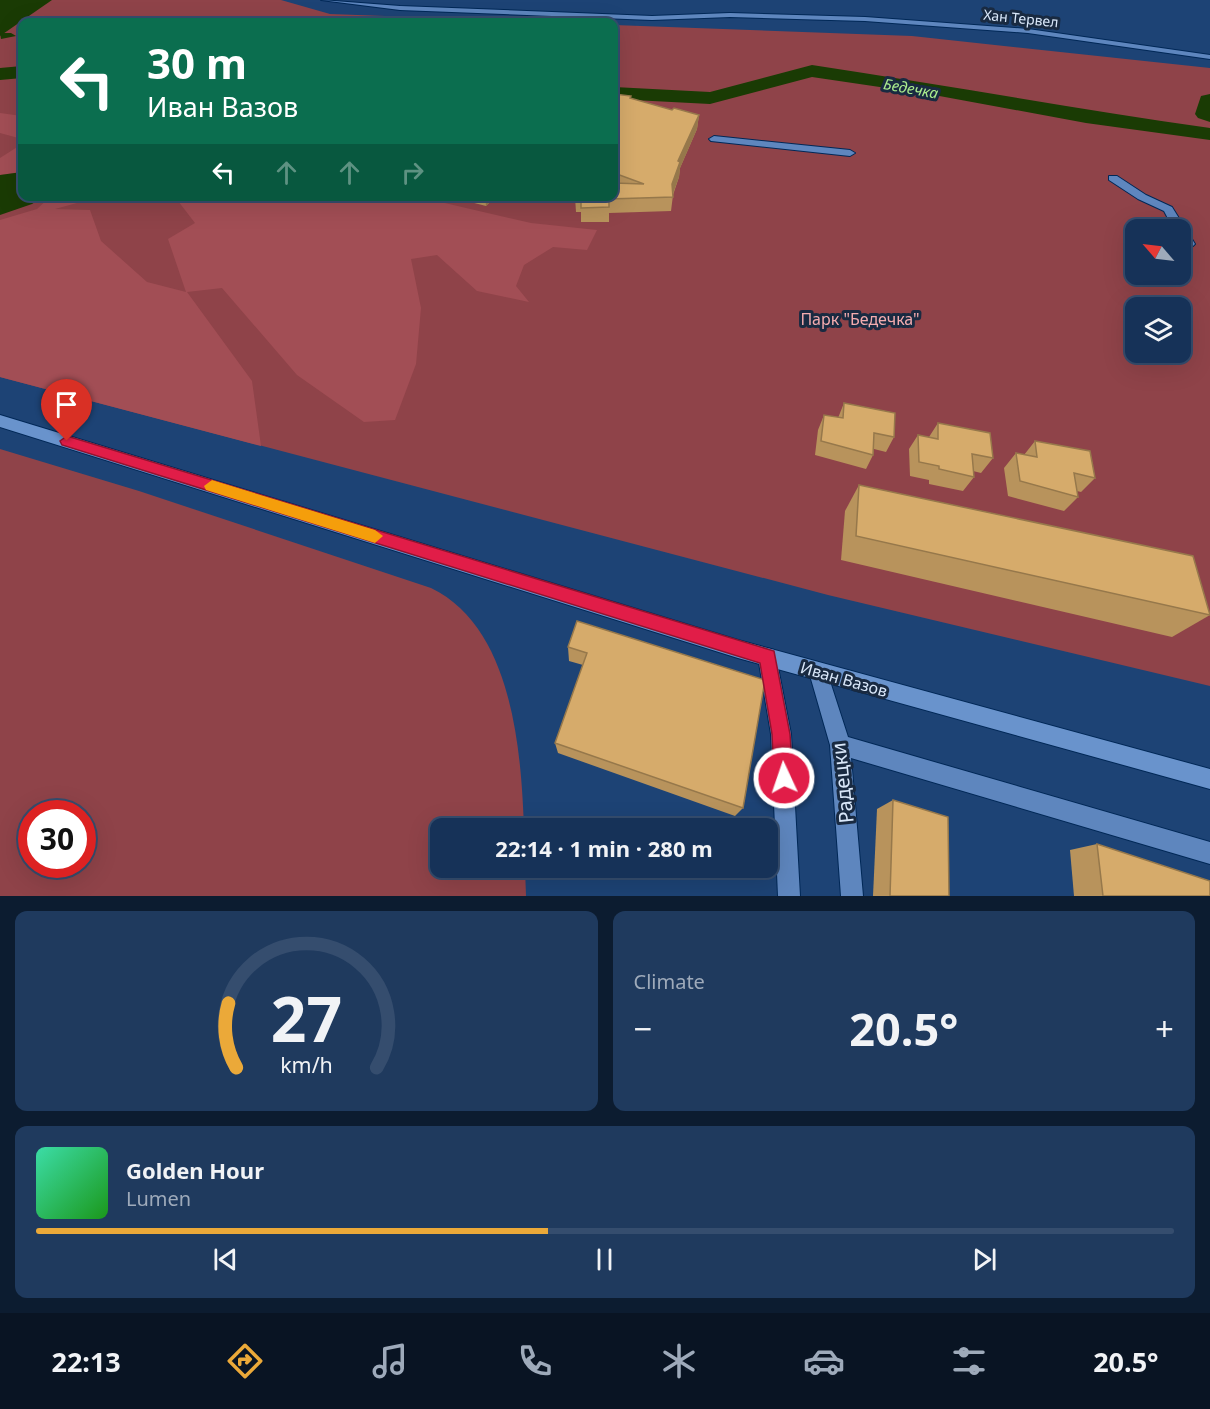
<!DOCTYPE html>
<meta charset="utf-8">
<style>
body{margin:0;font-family:"Noto Sans",sans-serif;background:#1f3a5e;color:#f1f3f6;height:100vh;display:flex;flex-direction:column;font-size:22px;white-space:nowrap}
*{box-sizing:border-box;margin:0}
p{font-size:20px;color:#9eaaba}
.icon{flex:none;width:33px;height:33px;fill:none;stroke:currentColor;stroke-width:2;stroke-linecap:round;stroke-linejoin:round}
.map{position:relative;height:896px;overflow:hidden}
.details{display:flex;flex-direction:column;gap:15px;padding:15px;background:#0c1c30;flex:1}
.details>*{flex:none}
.banner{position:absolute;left:18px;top:18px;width:600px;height:183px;border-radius:12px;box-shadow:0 6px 24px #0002,0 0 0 2px #354d6e;background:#0b6e4f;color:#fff;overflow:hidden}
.needle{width:39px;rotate:298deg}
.buttons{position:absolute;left:1125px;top:219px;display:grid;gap:12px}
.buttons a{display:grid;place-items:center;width:66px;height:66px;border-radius:12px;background:#163258;box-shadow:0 6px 24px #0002,0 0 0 2px #354d6e;font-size:30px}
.speed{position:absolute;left:18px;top:800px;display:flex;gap:12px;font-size:30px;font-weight:700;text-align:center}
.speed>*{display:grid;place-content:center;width:78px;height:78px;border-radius:50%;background:#163258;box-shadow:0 6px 24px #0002,0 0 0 2px #354d6e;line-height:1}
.speed .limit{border:9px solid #d22;background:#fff;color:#111}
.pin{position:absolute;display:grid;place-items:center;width:51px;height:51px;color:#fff;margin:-62px -26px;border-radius:50% 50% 50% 0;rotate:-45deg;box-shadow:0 0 6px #0007}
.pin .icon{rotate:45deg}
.me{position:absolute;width:66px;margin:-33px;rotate:357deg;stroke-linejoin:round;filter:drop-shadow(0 0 4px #0008)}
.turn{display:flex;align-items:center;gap:21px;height:126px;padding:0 30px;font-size:27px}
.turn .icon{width:78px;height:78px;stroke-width:2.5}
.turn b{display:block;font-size:42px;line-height:51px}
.lanes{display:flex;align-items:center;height:57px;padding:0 30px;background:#0003;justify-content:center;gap:30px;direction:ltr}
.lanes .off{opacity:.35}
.big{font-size:45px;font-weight:700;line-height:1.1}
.details .card{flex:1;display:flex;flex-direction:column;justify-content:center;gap:9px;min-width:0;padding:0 21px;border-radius:12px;background:#1f3a5e}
.details .dial{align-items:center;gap:0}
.dial svg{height:156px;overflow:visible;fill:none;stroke:#354d6e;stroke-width:7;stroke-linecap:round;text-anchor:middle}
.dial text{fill:#f1f3f6;stroke:none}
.song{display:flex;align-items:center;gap:18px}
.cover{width:72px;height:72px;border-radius:9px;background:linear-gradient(135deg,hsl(160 70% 55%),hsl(120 70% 35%))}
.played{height:6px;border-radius:3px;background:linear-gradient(90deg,#eba939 45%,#354d6e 45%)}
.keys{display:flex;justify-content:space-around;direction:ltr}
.heat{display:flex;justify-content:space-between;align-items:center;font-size:33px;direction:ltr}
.details .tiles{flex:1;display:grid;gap:15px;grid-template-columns:1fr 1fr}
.card:last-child{grid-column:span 2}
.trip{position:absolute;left:430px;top:818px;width:348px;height:60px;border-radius:12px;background:#163258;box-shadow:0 6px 24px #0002,0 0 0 2px #354d6e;font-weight:700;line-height:60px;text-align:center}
.menu{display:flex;height:96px;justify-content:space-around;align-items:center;background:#091423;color:#9eaaba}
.menu .icon{width:42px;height:42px}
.menu .current{color:#eba939}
.menu b{font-size:27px;color:#f1f3f6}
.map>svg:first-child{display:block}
.green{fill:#8f4349;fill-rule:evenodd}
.forest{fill:#a24e55}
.water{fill:#1a3b04}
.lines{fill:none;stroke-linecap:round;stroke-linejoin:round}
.canal{fill:#1a3b04;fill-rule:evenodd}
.river{fill:#1a3b04;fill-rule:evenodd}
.minor-casing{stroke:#012857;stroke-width:2}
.tertiary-casing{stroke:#012857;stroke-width:2}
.secondary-casing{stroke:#012857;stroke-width:2}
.minor{fill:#5e86be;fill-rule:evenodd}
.tertiary{fill:#5e86be;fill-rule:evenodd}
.secondary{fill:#6993cc;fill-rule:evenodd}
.wall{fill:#b8935c}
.shaded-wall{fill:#96784b}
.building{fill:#d6ab6b;stroke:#96784b;stroke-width:1.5}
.route{fill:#e11d48;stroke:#92132f;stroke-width:1.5}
.slow{fill:#f59e0b}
.labels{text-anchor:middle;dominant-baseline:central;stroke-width:6;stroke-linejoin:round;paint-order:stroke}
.far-street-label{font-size:14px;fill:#dae8fa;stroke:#192a41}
.far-water-label{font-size:15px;font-style:italic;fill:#aaec8d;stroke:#192a41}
.park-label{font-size:16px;fill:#f4acaf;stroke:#192a41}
.street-label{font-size:16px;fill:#dae8fa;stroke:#192a41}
.near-street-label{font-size:20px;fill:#dae8fa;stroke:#192a41}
</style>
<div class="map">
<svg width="1210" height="896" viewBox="0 0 1210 896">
<rect width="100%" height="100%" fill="#1d4375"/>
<g class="green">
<path d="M0 0H281L330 14 550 22H22V196H614V25L912 36 1210 68V686L828 595 0 377ZM1136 230H1180V274H1136ZM1136 308H1180V352H1136Z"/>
<path d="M0 449 139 491 431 588C512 627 521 748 524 828H441V867H525L526 896H0ZM32 813H82V864H32Z"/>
</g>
<g class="forest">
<path d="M0 113 22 116V139L0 133Z"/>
<path d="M22 144V172L0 175V158Z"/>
<path d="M50 197H99L55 209 90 210 101 241 147 282 186 292 168 239 195 223 175 197H419L531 223 597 230 587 250 553 247 524 265 516 286 529 302 477 291 437 255 411 259 421 308 416 364 395 420 364 422 297 375 222 288 187 292 252 381 261 446 0 377V220L37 209Z"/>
</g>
<g class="water">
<path d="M0 0H52L0 36Z"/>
<path d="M22 172V196L43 197 32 204 0 215V175Z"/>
</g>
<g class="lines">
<path class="canal" d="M0 33H11L16 36 1 39Z"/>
<g class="river">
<path d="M812 65C945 85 1077 109 1210 128V140L1086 123 934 95 812 77 710 104 614 99V87L710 92Z"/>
<path d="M22 66V78L0 80V68Z"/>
<path d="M1210 94V122L1198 118 1195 114 1201 96Z"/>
</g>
<defs>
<g id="minor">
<path d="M714 136 850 150 855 153 850 156 711 141 709 139Z"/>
<path d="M1109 176H1117L1146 195 1172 207 1195 244 1193 246H1185L1180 240V230H1174L1164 211 1138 199 1109 180Z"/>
<path d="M767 648 774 650 776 657 791 734 800 896H778L771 734 758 657 760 650Z"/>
<path d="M818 663 825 665 827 672 848 737 1210 842V864L851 758 863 896H841L830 745 809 672 811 665Z"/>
</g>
<path id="tertiary" d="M321 0 400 6 652 16 730 13 865 17 1028 29 1210 55V59L1028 33 865 21 730 17 652 20 400 10Z"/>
<path id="secondary" d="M0 415 738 640 1210 769V789L738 658 0 427Z"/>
</defs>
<use href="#minor" class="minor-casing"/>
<use href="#tertiary" class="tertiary-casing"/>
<use href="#secondary" class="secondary-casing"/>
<use href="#minor" class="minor"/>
<use href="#tertiary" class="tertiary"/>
<use href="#secondary" class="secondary"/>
</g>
<g class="wall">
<path d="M614 94 631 96V99L672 110 699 115 697 129 680 168 679 177 673 195 671 211 609 213V222H581V212H576L575 197 614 196Z"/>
<path d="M447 196H496L486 206Z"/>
<path d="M844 403 894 437 886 452 874 449 873 455 866 469 815 455 818 430 824 415 838 418Z"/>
<path d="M938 423 993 458 981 473 973 471 974 477 963 491 929 484V480L910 476 909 449 918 435 929 437Z"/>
<path d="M1035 441 1095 478 1081 492 1077 491 1078 497 1064 511 1008 496 1004 468 1016 453 1024 455Z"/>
<path d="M859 485 1210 615 1172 637 841 560 845 511Z"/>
<path d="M577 621 743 808 735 816 558 753 555 743 583 665 569 661 568 647Z"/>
<path d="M893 800 949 896H873L877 809Z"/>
<path d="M1097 844 1210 896H1074L1070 850Z"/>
</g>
<g class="shaded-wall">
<path d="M699 115 697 129 680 168 679 177 671 199 672 184 678 161Z"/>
<path d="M485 196H496L486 206Z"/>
</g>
<g class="building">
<path d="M614 94 631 96 630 98 672 110 674 108 699 115 678 161 680 162 672 184 673 197 609 199V207L581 208V197H575V196H614V183L644 184 614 173Z"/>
<path d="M844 403 895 413 894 437 874 433 873 455 821 441 824 415 843 418Z"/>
<path d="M938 423 990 433 993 458 972 454 974 477 939 469V466L919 462 918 435 938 439Z"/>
<path d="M1035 441 1090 451 1095 478 1074 473 1078 497 1020 481 1016 453 1037 457Z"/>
<path d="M859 485 1193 556 1210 615 856 536Z"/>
<path d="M577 621 765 680 743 808 555 743 587 653 568 647Z"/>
<path d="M893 800 948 817 949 896H890Z"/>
<path d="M1097 844 1210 881V896H1103Z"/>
</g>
<path class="route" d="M67 436 774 651 790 734 793 778 790 785 784 788 777 785 774 778 772 734 760 663 62 445 60 441Z"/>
<path class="slow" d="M212 480 375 530 383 536 375 543 206 490 204 486Z"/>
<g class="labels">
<g class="far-street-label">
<text transform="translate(1021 18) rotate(6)">Хан Тервел</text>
</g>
<g class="far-water-label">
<text transform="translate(911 88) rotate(10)">Бедечка</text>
</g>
<g class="park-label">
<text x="860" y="319">Парк "Бедечка"</text>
</g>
<g class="street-label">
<text transform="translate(844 679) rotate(16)">Иван Вазов</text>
</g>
<g class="near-street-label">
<text transform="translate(842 783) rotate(-96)">Радецки</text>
</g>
</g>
</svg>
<div class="buttons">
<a><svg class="needle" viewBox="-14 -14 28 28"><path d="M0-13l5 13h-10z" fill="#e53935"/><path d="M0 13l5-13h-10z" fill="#9eaaba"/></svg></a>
<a><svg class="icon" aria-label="layers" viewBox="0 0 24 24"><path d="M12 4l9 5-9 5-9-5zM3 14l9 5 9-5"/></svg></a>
</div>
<div class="speed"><div class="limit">30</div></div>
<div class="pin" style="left:67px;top:441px;background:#d93025"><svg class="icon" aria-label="arrive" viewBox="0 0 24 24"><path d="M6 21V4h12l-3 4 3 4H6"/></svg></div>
<svg class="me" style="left:784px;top:778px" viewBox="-20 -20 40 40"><circle r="17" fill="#e11d48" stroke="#fff" stroke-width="3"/><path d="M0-11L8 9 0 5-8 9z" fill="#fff"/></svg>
<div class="trip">22:14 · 1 min · 280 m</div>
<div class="banner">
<div class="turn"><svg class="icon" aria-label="left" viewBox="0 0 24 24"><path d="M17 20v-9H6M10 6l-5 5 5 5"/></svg><div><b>30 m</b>Иван Вазов</div></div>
<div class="lanes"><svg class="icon" aria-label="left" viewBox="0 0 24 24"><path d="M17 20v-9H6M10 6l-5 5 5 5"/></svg><svg class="icon off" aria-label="ahead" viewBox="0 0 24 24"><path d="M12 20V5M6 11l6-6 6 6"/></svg><svg class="icon off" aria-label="ahead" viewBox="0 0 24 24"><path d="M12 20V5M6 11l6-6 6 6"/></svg><svg class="icon off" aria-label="right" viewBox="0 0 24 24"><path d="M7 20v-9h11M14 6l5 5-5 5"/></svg></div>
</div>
</div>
<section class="details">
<div class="tiles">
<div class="card dial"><svg viewBox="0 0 100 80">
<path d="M14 69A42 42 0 1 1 86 69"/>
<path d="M14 69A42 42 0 0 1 10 36" stroke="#eba939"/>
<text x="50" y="56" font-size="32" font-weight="700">27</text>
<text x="50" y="72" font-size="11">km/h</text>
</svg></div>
<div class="card"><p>Climate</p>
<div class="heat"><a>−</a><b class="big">20.5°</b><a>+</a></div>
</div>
<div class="card">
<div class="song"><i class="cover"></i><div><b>Golden Hour</b><p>Lumen</p></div></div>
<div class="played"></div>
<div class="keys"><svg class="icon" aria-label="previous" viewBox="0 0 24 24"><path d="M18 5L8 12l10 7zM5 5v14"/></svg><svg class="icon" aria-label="pause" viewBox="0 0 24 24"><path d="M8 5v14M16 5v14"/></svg><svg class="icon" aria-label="next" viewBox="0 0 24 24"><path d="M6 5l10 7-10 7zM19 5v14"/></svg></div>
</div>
</div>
</section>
<nav class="menu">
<b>22:13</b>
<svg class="icon current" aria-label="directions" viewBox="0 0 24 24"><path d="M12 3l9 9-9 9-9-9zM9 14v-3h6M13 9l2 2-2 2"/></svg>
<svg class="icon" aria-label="music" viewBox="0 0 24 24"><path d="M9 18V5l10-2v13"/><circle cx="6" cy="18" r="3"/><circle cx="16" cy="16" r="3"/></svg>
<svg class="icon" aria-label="phone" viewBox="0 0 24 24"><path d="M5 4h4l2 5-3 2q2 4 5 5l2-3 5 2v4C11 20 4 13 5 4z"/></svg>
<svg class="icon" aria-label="climate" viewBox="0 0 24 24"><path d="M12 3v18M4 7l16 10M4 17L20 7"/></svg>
<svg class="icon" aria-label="car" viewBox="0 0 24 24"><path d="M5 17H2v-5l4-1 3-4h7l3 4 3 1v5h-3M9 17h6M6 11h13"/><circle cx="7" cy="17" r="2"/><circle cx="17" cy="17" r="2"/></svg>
<svg class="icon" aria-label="filters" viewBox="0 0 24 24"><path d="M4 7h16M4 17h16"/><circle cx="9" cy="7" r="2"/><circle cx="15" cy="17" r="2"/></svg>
<b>20.5°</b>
</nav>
